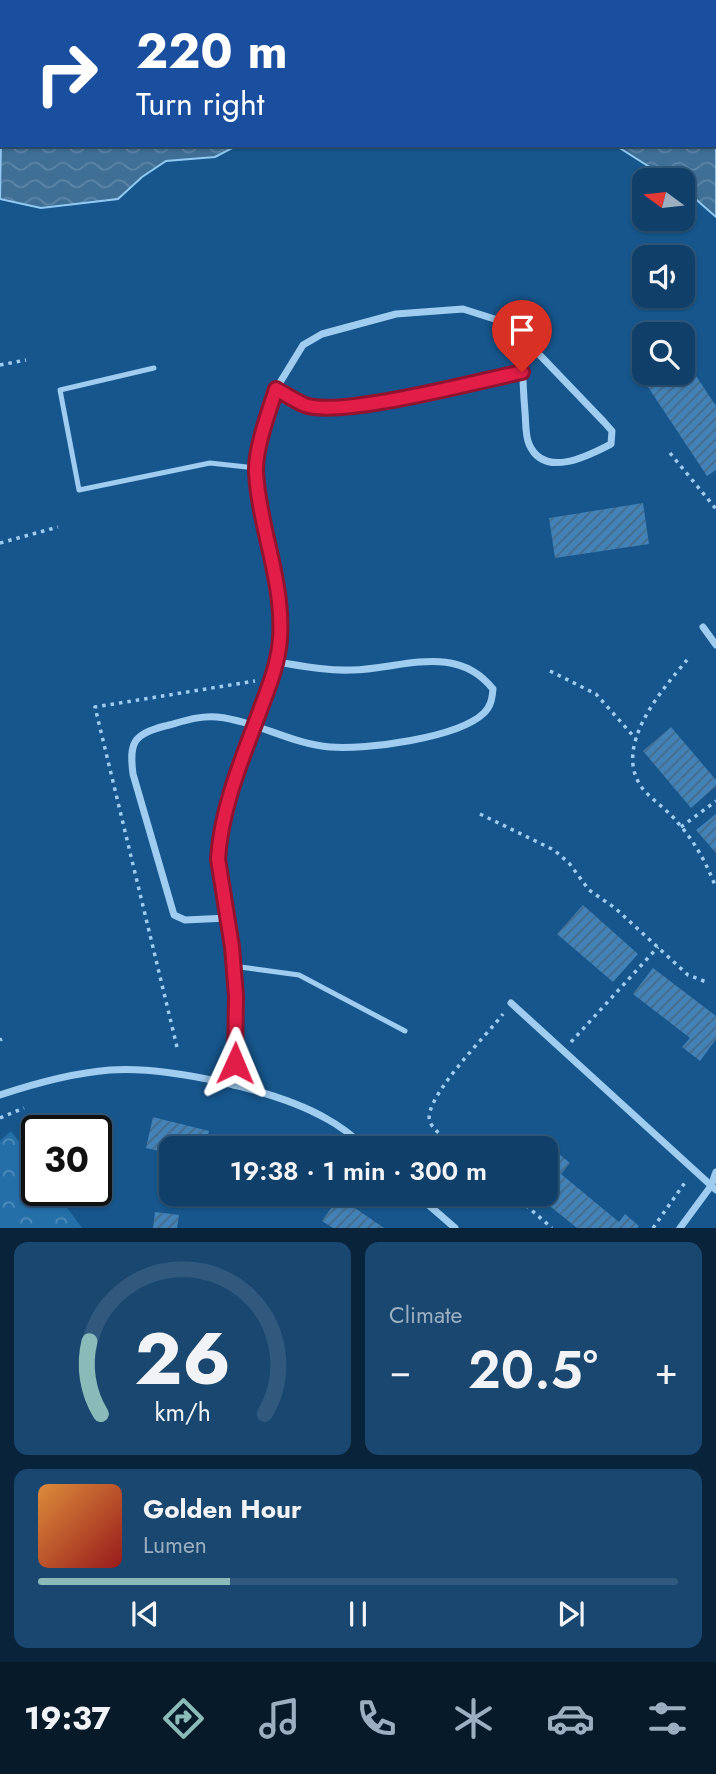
<!DOCTYPE html>
<meta charset="utf-8">
<style>
body{margin:0;font-family:Jost,sans-serif;background:#19476f;color:#f1f3f6;height:100vh;display:flex;flex-direction:column;font-size:26px;white-space:nowrap}
*{box-sizing:border-box;margin:0}
p{font-size:23px;color:#9cafc0}
.icon{flex:none;width:38px;height:38px;fill:none;stroke:currentColor;stroke-width:2;stroke-linecap:round;stroke-linejoin:round}
.map{position:relative;height:1228px;overflow:hidden}
.panel{display:flex;flex-direction:column;gap:14px;padding:14px;background:#09233a;flex:1}
.panel>*{flex:none}
.top-card{position:absolute;left:0px;top:0px;width:718px;height:147px;box-shadow:0 2px 5px #0004,0 0 0 2px #30597d;background:#1a4fa0;color:#fff;overflow:hidden}
.needle{width:46px;rotate:285deg}
.tools{position:absolute;left:632px;top:168px;display:grid;gap:14px}
.tools a{display:grid;place-items:center;width:63px;height:63px;border-radius:14px;background:#104069;box-shadow:0 2px 5px #0004,0 0 0 2px #30597d;font-size:35px}
.speed{position:absolute;left:21px;top:1115px;display:flex;gap:14px;font-size:35px;font-weight:700;text-align:center}
.speed>*{display:grid;place-content:center;width:91px;height:91px;border-radius:50%;background:#104069;box-shadow:0 2px 5px #0004,0 0 0 2px #30597d;line-height:1}
.speed .limit{border:4px solid #111;border-radius:10px;background:#fff;color:#111}
.pin{position:absolute;display:grid;place-items:center;width:60px;height:60px;color:#fff;margin:-72px -30px;border-radius:50% 50% 50% 0;rotate:-45deg;box-shadow:0 0 7px #0007}
.pin .icon{rotate:45deg}
.me{position:absolute;width:77px;margin:-38px;rotate:1deg;stroke-linejoin:round;filter:drop-shadow(0 0 5px #0008)}
.turn{display:flex;align-items:center;gap:24px;height:147px;padding:0 21px;font-size:32px}
.turn .icon{width:91px;height:91px;stroke-width:2.5}
.turn b{display:block;font-size:49px;line-height:60px}
.big{font-size:52px;font-weight:600;line-height:1.1}
.panel .widget{flex:1;display:flex;flex-direction:column;justify-content:center;gap:10px;min-width:0;padding:0 24px;border-radius:14px;background:#19476f}
.panel .dial{align-items:center;gap:0}
.dial svg{height:182px;overflow:visible;fill:none;stroke:#30597d;stroke-width:7;stroke-linecap:round;text-anchor:middle}
.dial text{fill:#f1f3f6;stroke:none}
.song{display:flex;align-items:center;gap:21px}
.cover{width:84px;height:84px;border-radius:10px;background:linear-gradient(135deg,hsl(30 70% 55%),hsl(0 70% 35%))}
.played{height:7px;border-radius:4px;background:linear-gradient(90deg,#8bbbb9 30%,#30597d 30%)}
.keys{display:flex;justify-content:space-around;direction:ltr}
.heat{display:flex;justify-content:space-between;align-items:center;font-size:38px;direction:ltr}
.panel .tiles{flex:1;display:grid;gap:14px;grid-template-columns:1fr 1fr}
.widget:last-child{grid-column:span 2}
.trip{position:absolute;left:159px;top:1136px;width:399px;height:70px;border-radius:14px;background:#104069;box-shadow:0 2px 5px #0004,0 0 0 2px #30597d;font-weight:600;line-height:70px;text-align:center}
.menu{display:flex;height:112px;justify-content:space-around;align-items:center;background:#061a2a;color:#9cafc0}
.menu .icon{width:49px;height:49px}
.menu .selected{color:#8bbbb9}
.menu b{font-size:32px;color:#f1f3f6}
.map>svg:first-child{display:block}
.forest{fill:url(#forest-crowns)}
.water{fill:url(#water-waves);stroke:#91c9f2;stroke-width:2}
.building{fill:url(#building-hatch)}
.lines{fill:none;stroke-linecap:round;stroke-linejoin:round}
.path{stroke:#9fccef;stroke-width:3.5;stroke-dasharray:3.5 5;stroke-linecap:butt}
.service{stroke:#9fccef;stroke-width:5}
.minor{stroke:#9fccef;stroke-width:7}
.route-casing{stroke:#92132f;stroke-width:18}
.route{stroke:#e11d48;stroke-width:12}
</style>
<div class="map">
<svg width="716" height="1228" viewBox="0 0 716 1228">
<defs>
<pattern id="forest-crowns" width="20" height="18" patternUnits="userSpaceOnUse" patternTransform="scale(1.75)"><rect width="20" height="18" fill="#256fa9"/><path d="M2 6a3 3 0 1 1 6 0M12 15a3 3 0 1 1 6 0" fill="none" stroke="#518cba"/></pattern>
<pattern id="water-waves" width="16" height="10" patternUnits="userSpaceOnUse" patternTransform="scale(1.75)"><rect width="16" height="10" fill="#406f96"/><path d="M0 5q4-4 8 0t8 0" fill="none" stroke="#5d85a6"/></pattern>
<pattern id="building-hatch" width="6" height="6" patternUnits="userSpaceOnUse" patternTransform="scale(1.75)"><rect width="6" height="6" fill="#4382b7"/><path d="M-1 1l2-2M0 6l6-6M5 7l2-2" fill="none" stroke="#476a87"/></pattern>
</defs>
<rect width="100%" height="100%" fill="#16568c"/>
<path class="forest" d="M11 1131 37 1166V1190H54L82 1228H0V1141Z"/>
<g class="water">
<path d="M172 0H527L529 2H171Z"/>
<path d="M2 79V145H238L215 157 166 161 142 177 118 199 41 208 0 199Z"/>
<path d="M615 145H716V217L683 188 682 180H670Z"/>
</g>
<g class="building">
<path d="M686 361 716 406V470L707 476 648 387 669 373H682V364Z"/>
<path d="M643 503 649 544 555 558 549 518Z"/>
<path d="M671 727 716 780V786L691 808 643 751Z"/>
<path d="M716 814V853L696 830Z"/>
<path d="M583 905 638 954 613 982 557 934Z"/>
<path d="M653 968 716 1016V1039L700 1061 682 1047 690 1038 633 994Z"/>
<path d="M153 1117 209 1131 205 1148H172V1154L146 1148Z"/>
<path d="M554 1150 570 1163 561 1174 619 1222 625 1214 639 1226 637 1228H577L535 1194H546V1161Z"/>
<path d="M339 1197 384 1228H333L322 1221Z"/>
<path d="M155 1212 179 1215 177 1228H153Z"/>
</g>
<g class="lines">
<g class="path">
<path d="M0 365 26 360"/>
<path d="M670 453 716 509"/>
<path d="M0 543 58 527"/>
<path d="M687 660C661 691 611 748 643 789 653 801 668 810 678 823 695 842 707 864 716 888"/>
<path d="M550 671 596 694 636 739"/>
<path d="M480 814 554 850 569 863 589 890 615 908 688 975 709 983"/>
<path d="M681 827 716 801"/>
<path d="M0 1040 2 1039"/>
<path d="M571 1042 658 947"/>
<path d="M177 1047 95 707 255 681"/>
<path d="M0 1118 24 1108"/>
<path d="M459 1148C450 1141 434 1132 430 1122 421 1100 488 1034 503 1014"/>
<path d="M513 1194 552 1228"/>
<path d="M653 1228 686 1181"/>
</g>
<g class="service">
<path d="M154 368 60 390 79 490 210 463 256 468"/>
<path d="M233 966 299 975 405 1031"/>
</g>
<g class="minor">
<path d="M276 389C285 394 295 402 305 405 341 418 479 382 521 372"/>
<path d="M703 627 716 645"/>
<path d="M228 918 185 920 174 915 133 774C129 743 133 734 165 726 181 722 200 715 217 717 256 721 291 744 330 747 366 750 458 738 484 713 491 706 492 699 493 689 456 642 401 669 352 670 327 671 302 666 277 662"/>
<path d="M511 1003 716 1190"/>
<path d="M234 1085 236 996 218 859 227 806 277 662 279 600 256 468 276 389 303 345 322 334 396 314 463 309 510 324 604 422 612 431 611 444C588 456 544 479 529 444 525 435 526 422 525 412 523 388 522 365 523 341"/>
<path d="M0 1095C36 1083 72 1073 110 1070 168 1066 277 1090 327 1119 342 1127 354 1137 366 1148"/>
<path d="M416 1194 455 1228"/>
<path d="M680 1228 711 1186 716 1172"/>
</g>
</g>
<g class="lines">
<defs>
<path id="route" d="M235 1063 236 996 232 947 218 859C221 810 241 761 258 716 267 691 278 666 280 639 284 581 259 528 256 472 255 449 269 411 276 389 285 394 295 401 305 405 340 418 479 381 522 372"/>
</defs>
<use href="#route" class="route-casing"/>
<use href="#route" class="route"/>
</g>
</svg>
<div class="tools">
<a><svg class="needle" viewBox="-14 -14 28 28"><path d="M0-13l5 13h-10z" fill="#e53935"/><path d="M0 13l5-13h-10z" fill="#9cafc0"/></svg></a>
<a><svg class="icon" aria-label="sound" viewBox="0 0 24 24"><path d="M4 9h4l5-4v14l-5-4H4zM17 9q2 3 0 6"/></svg></a>
<a><svg class="icon" aria-label="search" viewBox="0 0 24 24"><circle cx="10" cy="10" r="6"/><path d="M15 15l6 6"/></svg></a>
</div>
<div class="speed"><div class="limit">30</div></div>
<div class="pin" style="left:522px;top:372px;background:#d93025"><svg class="icon" aria-label="arrive" viewBox="0 0 24 24"><path d="M6 21V4h12l-3 4 3 4H6"/></svg></div>
<svg class="me" style="left:235px;top:1063px" viewBox="-20 -20 40 40"><path d="M0-17L14 15 0 8-14 15z" fill="#e11d48" stroke="#fff" stroke-width="4"/></svg>
<div class="trip">19:38 · 1 min · 300 m</div>
<div class="top-card">
<div class="turn"><svg class="icon" aria-label="right" viewBox="0 0 24 24"><path d="M7 20v-9h11M14 6l5 5-5 5"/></svg><div><b>220 m</b>Turn right</div></div>
</div>
</div>
<section class="panel">
<div class="tiles">
<div class="widget dial"><svg viewBox="0 0 100 80">
<path d="M14 69A42 42 0 1 1 86 69"/>
<path d="M14 69A42 42 0 0 1 9 37" stroke="#8bbbb9"/>
<text x="50" y="56" font-size="32" font-weight="700">26</text>
<text x="50" y="72" font-size="11">km/h</text>
</svg></div>
<div class="widget"><p>Climate</p>
<div class="heat"><a>−</a><b class="big">20.5°</b><a>+</a></div>
</div>
<div class="widget">
<div class="song"><i class="cover"></i><div><b>Golden Hour</b><p>Lumen</p></div></div>
<div class="played"></div>
<div class="keys"><svg class="icon" aria-label="previous" viewBox="0 0 24 24"><path d="M18 5L8 12l10 7zM5 5v14"/></svg><svg class="icon" aria-label="pause" viewBox="0 0 24 24"><path d="M8 5v14M16 5v14"/></svg><svg class="icon" aria-label="next" viewBox="0 0 24 24"><path d="M6 5l10 7-10 7zM19 5v14"/></svg></div>
</div>
</div>
</section>
<nav class="menu">
<b>19:37</b>
<svg class="icon selected" aria-label="directions" viewBox="0 0 24 24"><path d="M12 3l9 9-9 9-9-9zM9 14v-3h6M13 9l2 2-2 2"/></svg>
<svg class="icon" aria-label="music" viewBox="0 0 24 24"><path d="M9 18V5l10-2v13"/><circle cx="6" cy="18" r="3"/><circle cx="16" cy="16" r="3"/></svg>
<svg class="icon" aria-label="phone" viewBox="0 0 24 24"><path d="M5 4h4l2 5-3 2q2 4 5 5l2-3 5 2v4C11 20 4 13 5 4z"/></svg>
<svg class="icon" aria-label="climate" viewBox="0 0 24 24"><path d="M12 3v18M4 7l16 10M4 17L20 7"/></svg>
<svg class="icon" aria-label="car" viewBox="0 0 24 24"><path d="M5 17H2v-5l4-1 3-4h7l3 4 3 1v5h-3M9 17h6M6 11h13"/><circle cx="7" cy="17" r="2"/><circle cx="17" cy="17" r="2"/></svg>
<svg class="icon" aria-label="filters" viewBox="0 0 24 24"><path d="M4 7h16M4 17h16"/><circle cx="9" cy="7" r="2"/><circle cx="15" cy="17" r="2"/></svg>
</nav>
